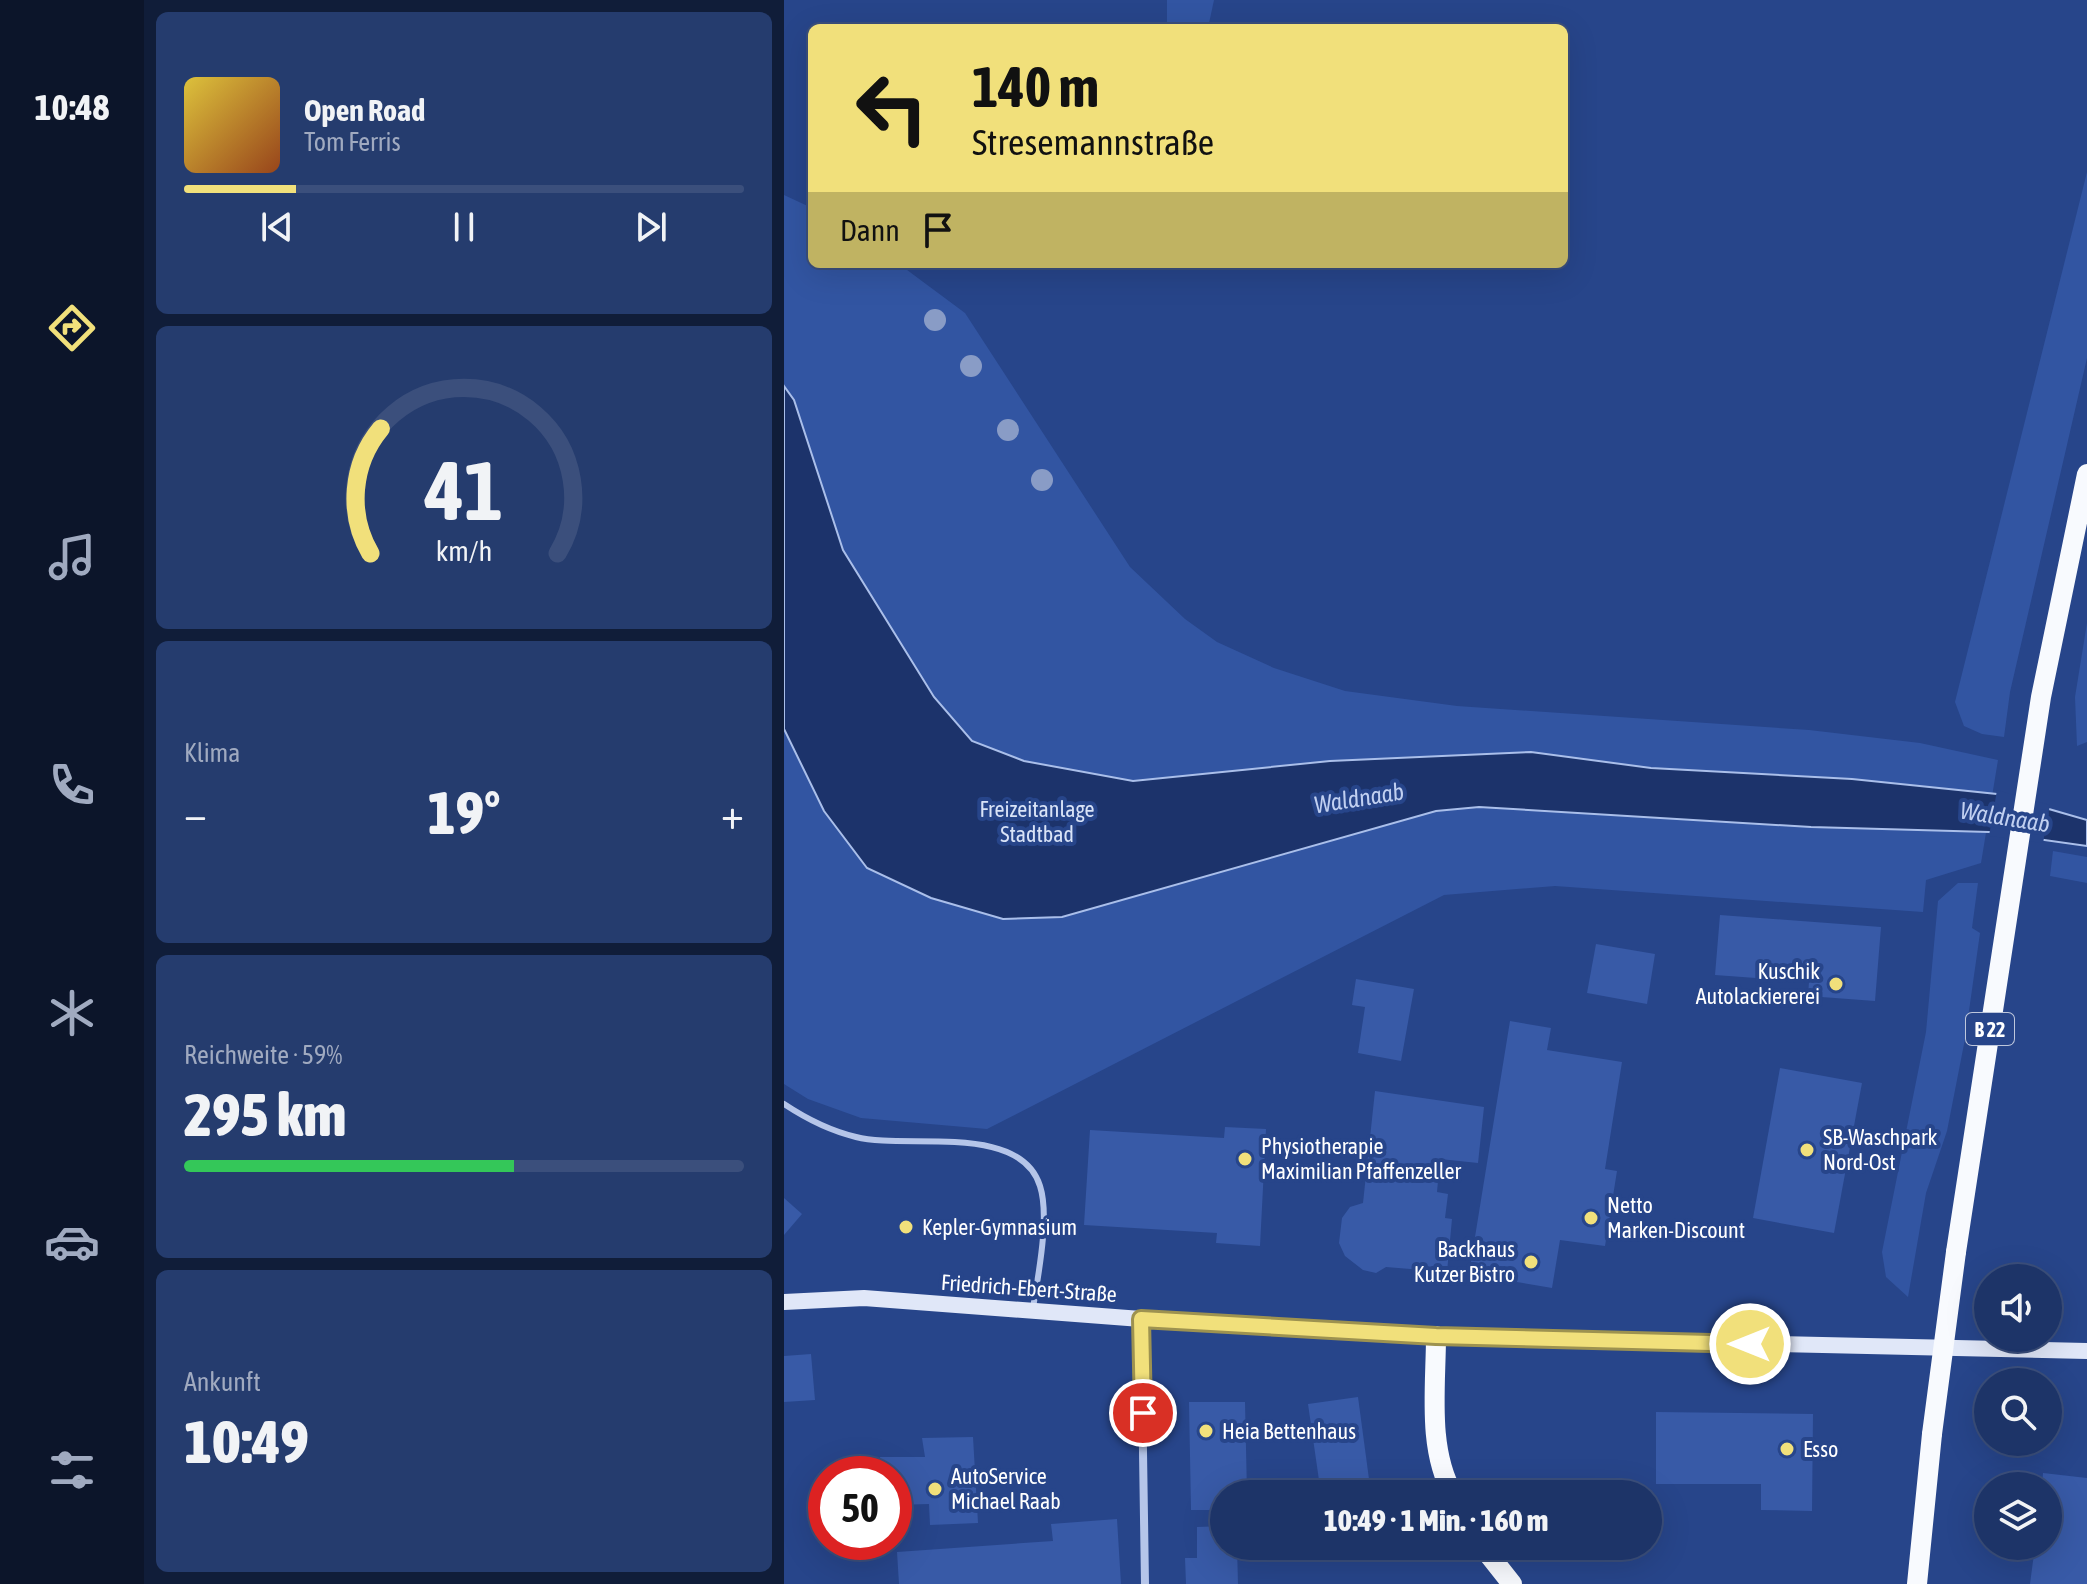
<!DOCTYPE html>
<html lang="de">
<meta charset="utf-8">
<style>
body{margin:0;font-family:"Asap Condensed",sans-serif;background:#253c6e;color:#f1f3f6;height:100vh;display:flex;flex-direction:column;font-size:30px;white-space:nowrap}
*{box-sizing:border-box;margin:0}
p{font-size:26px;color:#a0aac0}
.icon{flex:none;width:44px;height:44px;fill:none;stroke:currentColor;stroke-width:2;stroke-linecap:round;stroke-linejoin:round}
.map{position:relative;flex:1;overflow:hidden}
.sheet{display:flex;flex-direction:column;gap:12px;padding:12px;background:#101d39;width:640px}
.sheet>*{flex:none}
.banner{position:absolute;left:24px;top:24px;width:760px;height:244px;border-radius:12px;box-shadow:0 8px 32px #0002,0 0 0 2px #3b4f7c;background:#f1e07b;color:#111;overflow:hidden}
.controls{position:absolute;left:1190px;top:1264px;display:grid;gap:16px}
.controls a{display:grid;place-items:center;width:88px;height:88px;border-radius:50%;background:#1d3468;box-shadow:0 8px 32px #0002,0 0 0 2px #3b4f7c;font-size:40px}
.speed{position:absolute;left:24px;top:1456px;display:flex;gap:16px;font-size:40px;font-weight:700;text-align:center}
.speed>*{display:grid;place-content:center;width:104px;height:104px;border-radius:50%;background:#1d3468;box-shadow:0 8px 32px #0002,0 0 0 2px #3b4f7c;line-height:1}
.speed .limit{border:12px solid #d22;background:#fff;color:#111}
.pin{position:absolute;display:grid;place-items:center;width:68px;height:68px;color:#fff;margin:-34px;border:4px solid #fff;border-radius:50%;box-shadow:0 2px 8px #0007}
.me{position:absolute;width:88px;margin:-44px;rotate:270deg;stroke-linejoin:round;filter:drop-shadow(0 0 6px #0008)}
.turn{display:flex;align-items:center;gap:28px;height:168px;padding:0 32px;font-size:36px}
.turn .icon{width:104px;height:104px;stroke-width:2.5}
.turn b{display:block;font-size:56px;line-height:68px}
.then{display:flex;align-items:center;height:76px;padding:0 32px;background:#0003;gap:16px;font-size:30px}
.big{font-size:60px;font-weight:800;line-height:1.1}
.sheet .tile{flex:1;display:flex;flex-direction:column;justify-content:center;gap:12px;min-width:0;padding:0 28px;border-radius:12px;background:#253c6e}
.sheet .dial{align-items:center;gap:0}
.dial svg{height:208px;overflow:visible;fill:none;stroke:#3b4f7c;stroke-width:7;stroke-linecap:round;text-anchor:middle}
.dial text{fill:#f1f3f6;stroke:none}
.song{display:flex;align-items:center;gap:24px}
.cover{width:96px;height:96px;border-radius:12px;background:linear-gradient(135deg,hsl(50 70% 55%),hsl(20 70% 35%))}
.played{height:8px;border-radius:4px;background:linear-gradient(90deg,#f1e07b 20%,#3b4f7c 20%)}
.keys{display:flex;justify-content:space-around;direction:ltr}
.heat{display:flex;justify-content:space-between;align-items:center;font-size:44px;direction:ltr}
.charge{height:12px;border-radius:6px;background:linear-gradient(90deg,#34c759 59%,#3b4f7c 0)}
.trip{position:absolute;left:426px;top:1480px;width:452px;height:80px;border-radius:40px;background:#1d3468;box-shadow:0 8px 32px #0002,0 0 0 2px #3b4f7c;font-weight:800;line-height:80px;text-align:center}
main{display:flex;flex:1;min-height:0}
.tab-bar{display:flex;flex-direction:column;width:144px;justify-content:space-around;align-items:center;background:#0c152a;color:#a0aac0}
.tab-bar .icon{width:56px;height:56px}
.tab-bar .on{color:#f1e07b}
.tab-bar b{font-size:36px;color:#f1f3f6}
.map>svg:first-child{display:block}
.green{fill:#3255a2}
.water{fill:#1c336b;stroke:#aabfea;stroke-width:2}
.pier{fill:#27458a}
.building{fill:#385aa7}
.lines{fill:none;stroke-linecap:round;stroke-linejoin:round}
.lane{stroke:#b5c5e9;stroke-width:6}
.street{stroke:#b5c5e9;stroke-width:8}
.secondary{stroke:#e0e7f8;stroke-width:16}
.primary{stroke:#f8fafe;stroke-width:20}
.primary-bridge{stroke:#f8fafe;stroke-width:20}
.tree{fill:#899cc6}
.route-casing{stroke:#9d9250;stroke-width:20}
.route{stroke:#f1e07b;stroke-width:14}
.poi-dot{fill:#f1e07b;stroke:#27458a;stroke-width:3}
.labels{text-anchor:middle;dominant-baseline:central;stroke-width:8;stroke-linejoin:round;paint-order:stroke}
.shield{fill:#27458a;stroke:#bec7dc;stroke-width:2}
.shield-label{font-size:20px;font-weight:bold;fill:#fff}
.park-label{font-size:22px;fill:#d9e3f7;stroke:#27458a}
.poi-label{font-size:22px;fill:#fff;stroke:#27458a;text-anchor:start}
.street-label{font-size:22px;fill:#fff;stroke:#27458a}
.water-label{font-size:24px;font-style:italic;fill:#c1d0f1;stroke:#27458a}
</style>
<main>
<nav class="tab-bar">
<b>10:48</b>
<svg class="icon on" aria-label="directions" viewBox="0 0 24 24"><path d="M12 3l9 9-9 9-9-9zM9 14v-3h6M13 9l2 2-2 2"/></svg>
<svg class="icon" aria-label="music" viewBox="0 0 24 24"><path d="M9 18V5l10-2v13"/><circle cx="6" cy="18" r="3"/><circle cx="16" cy="16" r="3"/></svg>
<svg class="icon" aria-label="phone" viewBox="0 0 24 24"><path d="M5 4h4l2 5-3 2q2 4 5 5l2-3 5 2v4C11 20 4 13 5 4z"/></svg>
<svg class="icon" aria-label="climate" viewBox="0 0 24 24"><path d="M12 3v18M4 7l16 10M4 17L20 7"/></svg>
<svg class="icon" aria-label="car" viewBox="0 0 24 24"><path d="M5 17H2v-5l4-1 3-4h7l3 4 3 1v5h-3M9 17h6M6 11h13"/><circle cx="7" cy="17" r="2"/><circle cx="17" cy="17" r="2"/></svg>
<svg class="icon" aria-label="filters" viewBox="0 0 24 24"><path d="M4 7h16M4 17h16"/><circle cx="9" cy="7" r="2"/><circle cx="15" cy="17" r="2"/></svg>
</nav>
<section class="sheet">
<div class="tile">
<div class="song"><i class="cover"></i><div><b>Open Road</b><p>Tom Ferris</p></div></div>
<div class="played"></div>
<div class="keys"><svg class="icon" aria-label="previous" viewBox="0 0 24 24"><path d="M18 5L8 12l10 7zM5 5v14"/></svg><svg class="icon" aria-label="pause" viewBox="0 0 24 24"><path d="M8 5v14M16 5v14"/></svg><svg class="icon" aria-label="next" viewBox="0 0 24 24"><path d="M6 5l10 7-10 7zM19 5v14"/></svg></div>
</div>
<div class="tile dial"><svg viewBox="0 0 100 80">
<path d="M14 69A42 42 0 1 1 86 69"/>
<path d="M14 69A42 42 0 0 1 18 21" stroke="#f1e07b"/>
<text x="50" y="56" font-size="32" font-weight="700">41</text>
<text x="50" y="72" font-size="11">km/h</text>
</svg></div>
<div class="tile"><p>Klima</p>
<div class="heat"><a>−</a><b class="big">19°</b><a>+</a></div>
</div>
<div class="tile"><p>Reichweite · 59%</p><b class="big">295 km</b><div class="charge"></div></div>
<div class="tile"><p>Ankunft</p><b class="big">10:49</b></div>
</section>
<div class="map">
<svg width="1303" height="1584" viewBox="0 0 1303 1584">
<rect width="100%" height="100%" fill="#27458a"/>
<g class="green">
<path d="M383 0H430L424 28H383Z"/>
<path d="M1303 172V358L1226 692 1220 737 1198 734 1180 726 1171 702Z"/>
<path d="M0 195 28 208V264H115L181 313 346 567 401 619 433 642 490 668 561 691 673 706 1025 730 1136 743 1214 760 1197 863 1142 880 1139 912 771 886 660 895 203 1129 77 1118 24 1099 0 1084Z"/>
<path d="M1303 623V742L1293 746 1291 697Z"/>
<path d="M1269 851 1303 857V883L1266 876Z"/>
<path d="M1174 883H1194L1188 928 1196 933 1181 1039 1163 1131 1142 1193 1124 1297 1102 1277 1098 1252 1142 1032 1154 901Z"/>
</g>
<path class="water" d="M0 386 10 400 59 550 150 697 188 741 240 761 349 781 546 761 747 752 867 768 1068 779 1213 794 1303 820V846L1205 832 1027 827 695 807 652 811 278 917 219 919 147 898 83 868 40 811 0 729Z"/>
<path class="pier" d="M1213 790 1266 805 1259 843 1205 836Z"/>
<g class="building">
<path d="M936 915 1097 927 1091 1001 1024 996 1025 982 931 975Z"/>
<path d="M812 944 871 954 863 1004 803 993Z"/>
<path d="M572 979 630 989 617 1061 574 1053 581 1007 568 1005Z"/>
<path d="M726 1021 767 1028 763 1050 838 1062 821 1169 833 1171 821 1246 776 1240 768 1288 685 1274Z"/>
<path d="M996 1068 1078 1083 1050 1233 969 1218Z"/>
<path d="M591 1091 700 1107 694 1163 656 1159 653 1192 664 1194 661 1218 668 1219 663 1272 602 1267 592 1273 579 1270 561 1256 555 1243 558 1218 566 1207 579 1203Z"/>
<path d="M441 1127 482 1129 476 1246 432 1243 433 1233 300 1225 306 1130 440 1138Z"/>
<path d="M0 1198 18 1214 0 1235Z"/>
<path d="M27 1354 31 1400 0 1402V1356Z"/>
<path d="M574 1397 587 1494H537L524 1404Z"/>
<path d="M405 1402H461L463 1494H440V1510H407Z"/>
<path d="M872 1412 1029 1414 1028 1511 977 1510V1484H872Z"/>
<path d="M189 1437 194 1523 146 1525 145 1504 110 1505V1474H98L96 1457H141L138 1438Z"/>
<path d="M1259 1473 1303 1478V1584H1246L1251 1546H1264V1486H1258Z"/>
<path d="M747 1490 793 1491V1494H747Z"/>
<path d="M333 1519 337 1584H115L113 1552 269 1541 267 1524Z"/>
<path d="M440 1526V1546H453L454 1584H402L401 1558H413V1527Z"/>
</g>
<g class="lines">
<path class="lane" d="M0 1104C21 1118 47 1131 72 1137 121 1150 236 1122 256 1186 266 1217 254 1276 249 1308"/>
<path class="street" d="M357 1319 361 1584"/>
<path class="secondary" d="M0 1302 80 1298 357 1319 652 1336 1303 1351"/>
<g class="primary">
<path d="M1172 1252 1257 697 1303 474"/>
<path d="M652 1336C652 1386 643 1449 669 1494"/>
<path d="M698 1546 728 1584"/>
<path d="M1133 1584 1148 1434"/>
</g>
<path class="primary-bridge" d="M1148 1434 1172 1252"/>
</g>
<g class="tree">
<circle cx="151" cy="320" r="11"/>
<circle cx="187" cy="366" r="11"/>
<circle cx="224" cy="430" r="11"/>
<circle cx="258" cy="480" r="11"/>
</g>
<g class="lines">
<defs>
<path id="route" d="M359 1413 357 1319 652 1336 966 1344"/>
</defs>
<use href="#route" class="route-casing"/>
<use href="#route" class="route"/>
</g>
<g class="poi-dot">
<circle cx="1052" cy="984" r="8"/>
<circle cx="1023" cy="1150" r="8"/>
<circle cx="461" cy="1159" r="8"/>
<circle cx="807" cy="1218" r="8"/>
<circle cx="122" cy="1227" r="8"/>
<circle cx="747" cy="1262" r="8"/>
<circle cx="422" cy="1431" r="8"/>
<circle cx="1003" cy="1449" r="8"/>
<circle cx="151" cy="1489" r="8"/>
</g>
<g class="labels">
<rect class="shield" x="1182" y="1013" width="48" height="32" rx="6"/>
<g class="shield-label">
<text x="1206" y="1029">B 22</text>
</g>
<g class="park-label">
<text x="253" y="809">Freizeitanlage<tspan x="253" dy="25">Stadtbad</tspan></text>
</g>
<g class="poi-label">
<text x="1036" y="971" text-anchor="end">Kuschik<tspan x="1036" dy="25">Autolackiererei</tspan></text>
<text x="1039" y="1137">SB-Waschpark<tspan x="1039" dy="25">Nord-Ost</tspan></text>
<text x="477" y="1146">Physiotherapie<tspan x="477" dy="25">Maximilian Pfaffenzeller</tspan></text>
<text x="823" y="1205">Netto<tspan x="823" dy="25">Marken-Discount</tspan></text>
<text x="138" y="1227">Kepler-Gymnasium</text>
<text x="731" y="1249" text-anchor="end">Backhaus<tspan x="731" dy="25">Kutzer Bistro</tspan></text>
<text x="438" y="1431">Heia Bettenhaus</text>
<text x="1019" y="1449">Esso</text>
<text x="167" y="1476">AutoService<tspan x="167" dy="25">Michael Raab</tspan></text>
</g>
<g class="street-label">
<text transform="translate(245 1288) rotate(4)">Friedrich-Ebert-Straße</text>
</g>
<g class="water-label">
<text transform="translate(575 798) rotate(-9)">Waldnaab</text>
<text transform="translate(1221 817) rotate(9)">Waldnaab</text>
</g>
</g>
</svg>
<div class="controls">
<a><svg class="icon" aria-label="sound" viewBox="0 0 24 24"><path d="M4 9h4l5-4v14l-5-4H4zM17 9q2 3 0 6"/></svg></a>
<a><svg class="icon" aria-label="search" viewBox="0 0 24 24"><circle cx="10" cy="10" r="6"/><path d="M15 15l6 6"/></svg></a>
<a><svg class="icon" aria-label="layers" viewBox="0 0 24 24"><path d="M12 4l9 5-9 5-9-5zM3 14l9 5 9-5"/></svg></a>
</div>
<div class="speed"><div class="limit">50</div></div>
<div class="pin" style="left:359px;top:1413px;background:#d93025"><svg class="icon" aria-label="arrive" viewBox="0 0 24 24"><path d="M6 21V4h12l-3 4 3 4H6"/></svg></div>
<svg class="me" style="left:966px;top:1344px" viewBox="-20 -20 40 40"><circle r="17" fill="#f1e07b" stroke="#fff" stroke-width="3"/><path d="M0-11L8 9 0 5-8 9z" fill="#fff"/></svg>
<div class="trip">10:49 · 1 Min. · 160 m</div>
<div class="banner">
<div class="turn"><svg class="icon" aria-label="left" viewBox="0 0 24 24"><path d="M17 20v-9H6M10 6l-5 5 5 5"/></svg><div><b>140 m</b>Stresemannstraße</div></div>
<div class="then">Dann<svg class="icon" aria-label="arrive" viewBox="0 0 24 24"><path d="M6 21V4h12l-3 4 3 4H6"/></svg></div>
</div>
</div>
</main>
